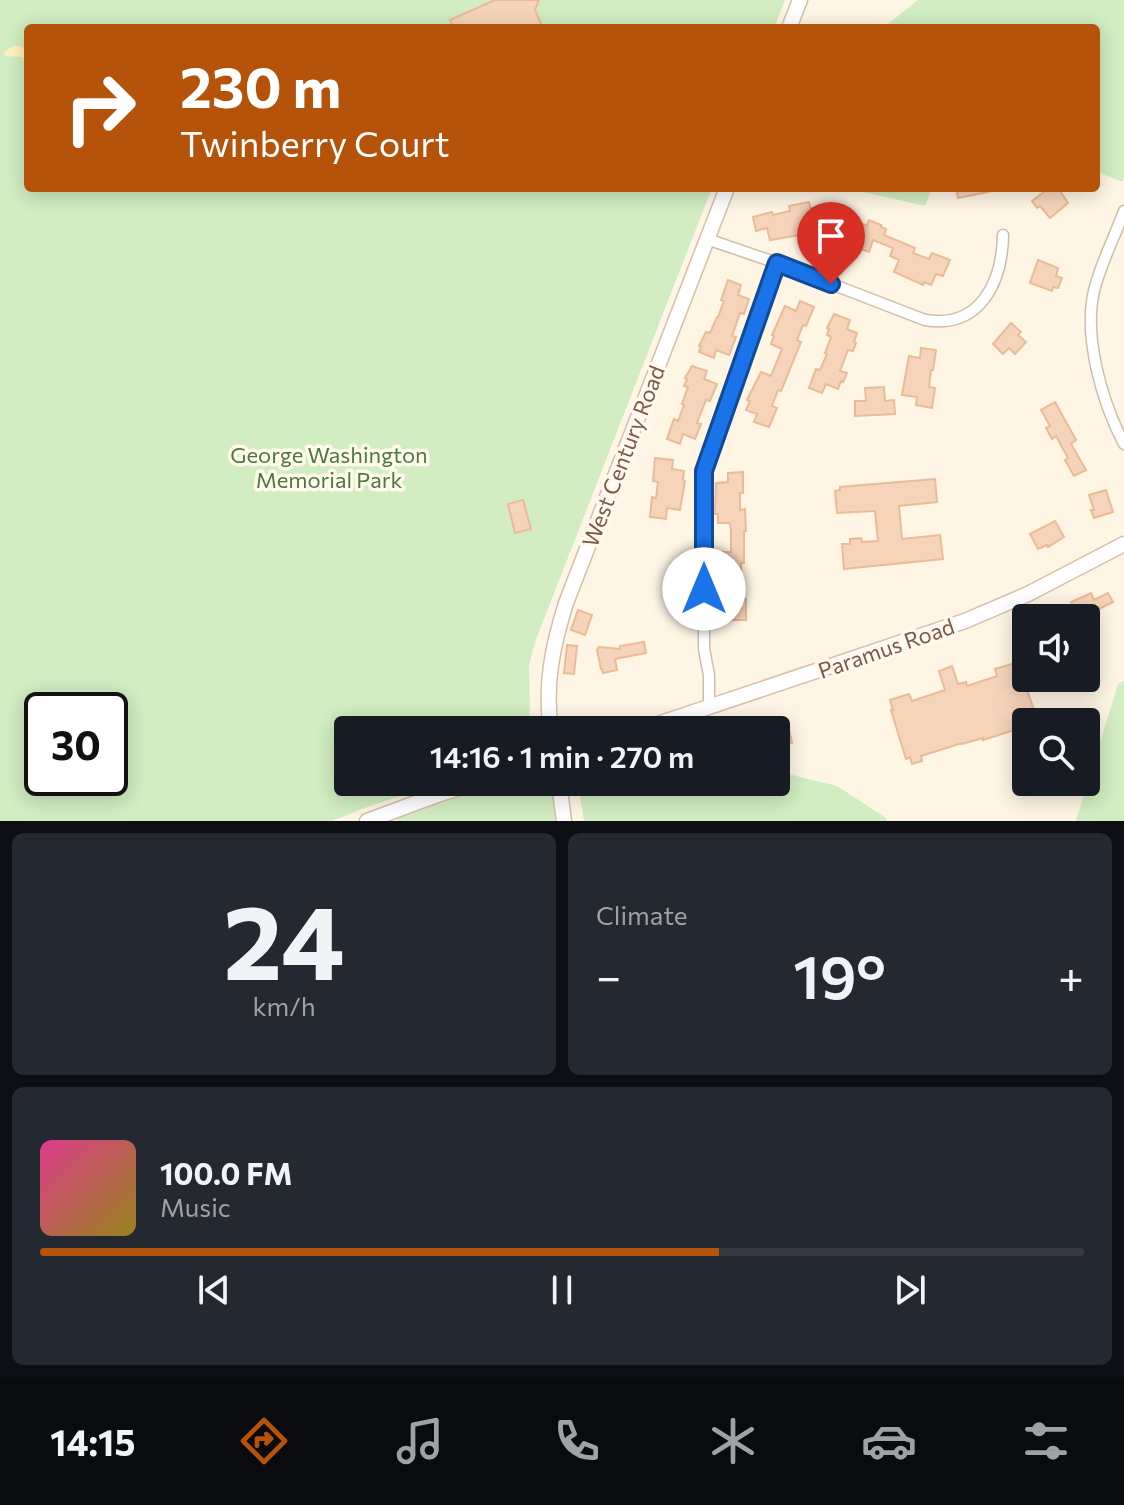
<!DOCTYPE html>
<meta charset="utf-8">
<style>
body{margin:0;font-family:Commissioner,sans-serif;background:#242831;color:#f1f3f6;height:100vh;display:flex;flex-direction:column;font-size:30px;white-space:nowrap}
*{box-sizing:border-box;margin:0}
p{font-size:26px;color:#9ea1a6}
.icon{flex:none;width:44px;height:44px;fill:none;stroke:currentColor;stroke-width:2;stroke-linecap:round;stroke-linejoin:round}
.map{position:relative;height:821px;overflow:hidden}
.details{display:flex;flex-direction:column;gap:12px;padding:12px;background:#0d0f14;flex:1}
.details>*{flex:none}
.hud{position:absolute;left:24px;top:24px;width:1076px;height:168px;border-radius:8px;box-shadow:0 4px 20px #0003;background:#b45309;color:#fff;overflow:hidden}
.tools{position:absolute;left:1012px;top:604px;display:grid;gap:16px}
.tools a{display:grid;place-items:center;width:88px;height:88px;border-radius:8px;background:#171b24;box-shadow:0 4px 20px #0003;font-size:40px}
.speed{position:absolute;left:24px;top:692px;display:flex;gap:16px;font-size:40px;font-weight:700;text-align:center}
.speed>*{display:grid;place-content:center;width:104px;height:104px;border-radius:50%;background:#171b24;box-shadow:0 4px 20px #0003;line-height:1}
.speed .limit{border:4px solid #111;border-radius:12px;background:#fff;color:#111}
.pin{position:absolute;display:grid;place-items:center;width:68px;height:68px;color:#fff;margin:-82px -34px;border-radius:50% 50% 50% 0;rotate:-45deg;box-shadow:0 0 8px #0007}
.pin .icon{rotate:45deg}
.me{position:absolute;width:88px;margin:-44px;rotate:0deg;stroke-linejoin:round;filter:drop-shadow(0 0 6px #0008)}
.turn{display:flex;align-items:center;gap:28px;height:168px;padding:0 24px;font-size:36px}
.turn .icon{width:104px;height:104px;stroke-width:2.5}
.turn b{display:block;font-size:56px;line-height:68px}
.big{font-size:60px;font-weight:600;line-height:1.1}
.details .tile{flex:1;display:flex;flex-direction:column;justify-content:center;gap:12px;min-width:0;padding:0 28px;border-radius:12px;background:#242831}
.details .dial{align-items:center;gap:0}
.dial b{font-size:104px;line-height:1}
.song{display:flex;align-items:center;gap:24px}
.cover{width:96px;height:96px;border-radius:12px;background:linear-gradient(135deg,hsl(330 70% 55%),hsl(50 70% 35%))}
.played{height:8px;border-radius:4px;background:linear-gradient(90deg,#b45309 65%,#363941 65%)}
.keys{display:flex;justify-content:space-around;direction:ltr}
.heat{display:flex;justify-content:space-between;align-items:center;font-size:44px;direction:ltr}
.details .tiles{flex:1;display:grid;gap:12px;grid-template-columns:1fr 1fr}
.tile:last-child{grid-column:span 2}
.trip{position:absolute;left:334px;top:716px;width:456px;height:80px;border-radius:8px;background:#171b24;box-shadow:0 4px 20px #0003;font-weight:600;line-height:80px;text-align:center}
.menu{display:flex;height:128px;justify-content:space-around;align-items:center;background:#090b0e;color:#9ea1a6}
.menu .icon{width:56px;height:56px}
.menu .current{color:#b45309}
.menu b{font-size:36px;color:#f1f3f6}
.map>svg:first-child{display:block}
.green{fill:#d1edc1;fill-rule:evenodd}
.sand{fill:#fff3bd}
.building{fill:#f6d4b9;stroke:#eabb98;stroke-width:2}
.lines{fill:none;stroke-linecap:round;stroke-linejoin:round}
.street-casing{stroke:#d0bda9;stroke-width:13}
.secondary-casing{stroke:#d6bfa9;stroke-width:17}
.street{stroke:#fff;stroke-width:10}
.secondary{stroke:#fff;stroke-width:14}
.route-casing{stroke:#114b97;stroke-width:20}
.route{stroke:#1a73e8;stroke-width:14}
.labels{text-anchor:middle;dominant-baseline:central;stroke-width:7;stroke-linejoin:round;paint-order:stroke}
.park-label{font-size:22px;fill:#4b7a3c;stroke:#fff8ec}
.street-label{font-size:22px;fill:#795b47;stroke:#fff8ec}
</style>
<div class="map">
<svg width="1124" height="821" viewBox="0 0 1124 821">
<rect width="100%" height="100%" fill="#fef5e4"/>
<g class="green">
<path d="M0 0H785L774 28H28V188H712L535 642 529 665 530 730H348V782H441L359 810 332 821H0ZM42 710H110V778H42Z"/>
<path d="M918 0H1124V178L1122 182 1096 171V28H871L884 27Z"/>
<path d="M846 188H932L925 206Z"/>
<path d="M1124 681V821H1076L1118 684Z"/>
<path d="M776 771 837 786 886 818 887 821H584L578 782H776Z"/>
<path d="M478 782H559L564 821H397L393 811Z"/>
</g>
<path class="sand" d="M13 46H20L28 51V71L22 57 5 56 4 52Z"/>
<g class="building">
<path d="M495 0H539L535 10 543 28H454L450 20Z"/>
<path d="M956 188H987L988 192 958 198Z"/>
<path d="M1049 188H1058L1068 203 1050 218 1040 206 1037 208 1032 201Z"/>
<path d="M809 202 813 217 805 219 808 231 800 232V235L770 240 767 228 756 231 753 217 772 212 773 215 790 211 789 206Z"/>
<path d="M834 207 852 214 850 219 867 226 869 220 881 225V227L886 229 884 235 915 248 913 253 929 259 932 253 950 260 943 276 936 274 931 285 924 282 923 285 894 272 899 260 890 256 893 248 873 240 869 252 861 249 860 251 832 238 837 226 828 222Z"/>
<path d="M1038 260 1058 268 1056 276 1062 278 1058 288 1053 287 1052 291 1030 283Z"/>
<path d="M728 280 741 285 738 295 749 299 744 314 740 313 732 336 736 337 729 355 716 350 714 358 699 352 701 347 699 346 706 332 710 333 717 317H718L724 301 721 300Z"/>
<path d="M800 301 814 307 806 326 803 325 797 340 801 342 781 391 778 390 772 406 777 408 769 427 754 422 757 414 746 410 750 401 747 400 761 372 771 376 782 349 771 344 774 336 772 335 785 306 796 311Z"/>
<path d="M834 314 850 320 847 329 857 333 854 342 856 343 853 351 848 350 840 371 847 373 843 382 841 381 838 389 826 384 822 393 809 388 816 369 820 370 827 354 825 353 831 337 827 335 829 329 827 328Z"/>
<path d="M1011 323 1021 332 1018 335 1026 342 1015 354 1009 348 1003 354 993 344Z"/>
<path d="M921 348 936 350 933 370H931L929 387 935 388 932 408 916 405 917 397 902 395 909 356 920 358Z"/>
<path d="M692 366 707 371 704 379 717 384 710 401 706 400 697 423 701 424 695 439 683 434 680 444 667 439 674 419 678 421 684 405 682 404 688 387 684 386 687 379 685 378Z"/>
<path d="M884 387 885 401 894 400 895 414 855 416V401H866L865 388Z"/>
<path d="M1055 402 1076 440 1071 444 1086 470 1074 476 1065 460 1068 458 1056 436 1052 439 1046 428 1050 426 1041 410Z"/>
<path d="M655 458 673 460 672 469 684 471 683 480 685 481 680 510 667 508 666 519 650 517 652 497 656 498 658 482 653 481Z"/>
<path d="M743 472V493H740V510L745 509 746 531H744V563H741V582H743V599H746V620H732V612H720V604H717V592H721V572L716 571V561H719V552H731V531L730 523H718V514H715L716 483 728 482V473Z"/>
<path d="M935 479 937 502 899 506 902 539 940 535 943 559 844 569 842 544H850V539L861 538 862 542 878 541 875 511 837 513 835 491 840 490V487Z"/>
<path d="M1106 490 1113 512 1094 518 1091 510H1094L1089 495Z"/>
<path d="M523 500 531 529 515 533 508 504Z"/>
<path d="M1055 521 1064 537 1048 547 1047 545 1038 549 1030 534Z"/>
<path d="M1091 593 1094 600 1108 593 1113 602 1081 618H1065L1076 612 1071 602Z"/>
<path d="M578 610 592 615 585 635 571 630Z"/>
<path d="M644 642 646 653 615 659 617 670 603 673 602 669H601L597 650 599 647 620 649V646Z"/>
<path d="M567 645 577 646 574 674 564 673Z"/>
<path d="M1015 663 1017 670 1020 669 1038 722H1026V726L983 740V738L962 744V743L921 756 922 761 912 764 910 757 906 759 891 710H893L890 700 909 694 912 701 945 690 939 671 952 666 958 684 966 682 967 686 997 676 995 669Z"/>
<path d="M774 718 782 721 787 720 792 743 776 744V730H749V728L766 723 765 720Z"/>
</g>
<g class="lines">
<defs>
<g id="street">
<path d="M1124 211C1115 236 1102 261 1095 287 1082 334 1102 402 1124 444"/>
<path d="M707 239 777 263 925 320C980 329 1002 283 1003 235"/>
<path d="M709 707V675L704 649V471L777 263"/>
</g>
<g id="secondary">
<path d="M789 28 800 0"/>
<path d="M551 730C544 685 553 645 566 603L727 188"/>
<path d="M640 730 965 621 1028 594 1124 544"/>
<path d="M559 782 564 821"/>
<path d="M367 821 437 795 478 782"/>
</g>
</defs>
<use href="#street" class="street-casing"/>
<use href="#secondary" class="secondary-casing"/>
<use href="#street" class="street"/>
<use href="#secondary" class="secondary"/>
</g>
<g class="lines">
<defs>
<path id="route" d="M704 589V471L777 263 831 284"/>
</defs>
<use href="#route" class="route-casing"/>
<use href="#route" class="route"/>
</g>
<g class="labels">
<g class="park-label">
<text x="329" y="454">George Washington<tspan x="329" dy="25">Memorial Park</tspan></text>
</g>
<g class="street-label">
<text transform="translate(623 456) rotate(-69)">West Century Road</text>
<text transform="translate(886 648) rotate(-19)">Paramus Road</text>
</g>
</g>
</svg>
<div class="tools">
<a><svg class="icon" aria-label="sound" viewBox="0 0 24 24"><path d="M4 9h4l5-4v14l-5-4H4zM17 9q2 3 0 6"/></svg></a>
<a><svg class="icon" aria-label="search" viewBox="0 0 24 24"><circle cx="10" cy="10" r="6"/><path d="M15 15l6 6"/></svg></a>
</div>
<div class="speed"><div class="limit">30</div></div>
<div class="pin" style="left:831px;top:284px;background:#d93025"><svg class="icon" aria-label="arrive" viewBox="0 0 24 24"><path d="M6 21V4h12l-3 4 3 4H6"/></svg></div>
<svg class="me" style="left:704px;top:589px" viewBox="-20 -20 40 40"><circle r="19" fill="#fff"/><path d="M0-13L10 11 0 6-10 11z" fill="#1a73e8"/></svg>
<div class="trip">14:16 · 1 min · 270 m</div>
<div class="hud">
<div class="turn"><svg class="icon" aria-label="right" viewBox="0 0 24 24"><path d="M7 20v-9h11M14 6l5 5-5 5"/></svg><div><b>230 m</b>Twinberry Court</div></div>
</div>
</div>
<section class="details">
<div class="tiles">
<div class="tile dial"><b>24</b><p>km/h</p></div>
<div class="tile"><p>Climate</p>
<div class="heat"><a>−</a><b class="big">19°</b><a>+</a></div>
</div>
<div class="tile">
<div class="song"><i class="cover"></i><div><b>100.0 FM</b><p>Music</p></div></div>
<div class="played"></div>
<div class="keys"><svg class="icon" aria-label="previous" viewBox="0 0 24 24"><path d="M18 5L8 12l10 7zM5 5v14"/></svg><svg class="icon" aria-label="pause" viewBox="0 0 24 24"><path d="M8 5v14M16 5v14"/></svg><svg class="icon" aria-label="next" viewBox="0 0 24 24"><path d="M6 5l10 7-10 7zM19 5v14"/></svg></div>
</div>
</div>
</section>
<nav class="menu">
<b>14:15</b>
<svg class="icon current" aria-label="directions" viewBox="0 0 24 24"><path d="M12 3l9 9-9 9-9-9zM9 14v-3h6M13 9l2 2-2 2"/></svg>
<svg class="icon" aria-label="music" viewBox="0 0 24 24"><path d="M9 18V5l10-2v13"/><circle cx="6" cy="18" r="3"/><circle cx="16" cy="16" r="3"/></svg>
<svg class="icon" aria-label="phone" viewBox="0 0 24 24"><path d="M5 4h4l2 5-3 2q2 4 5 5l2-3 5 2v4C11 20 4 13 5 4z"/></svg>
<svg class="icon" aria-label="climate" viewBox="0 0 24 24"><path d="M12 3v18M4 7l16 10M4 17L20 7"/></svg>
<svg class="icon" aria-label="car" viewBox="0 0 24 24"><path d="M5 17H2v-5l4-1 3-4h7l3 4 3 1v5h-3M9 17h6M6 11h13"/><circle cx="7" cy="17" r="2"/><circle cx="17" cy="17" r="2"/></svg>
<svg class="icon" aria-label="filters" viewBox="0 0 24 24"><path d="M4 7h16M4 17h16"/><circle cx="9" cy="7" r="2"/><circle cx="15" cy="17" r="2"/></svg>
</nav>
